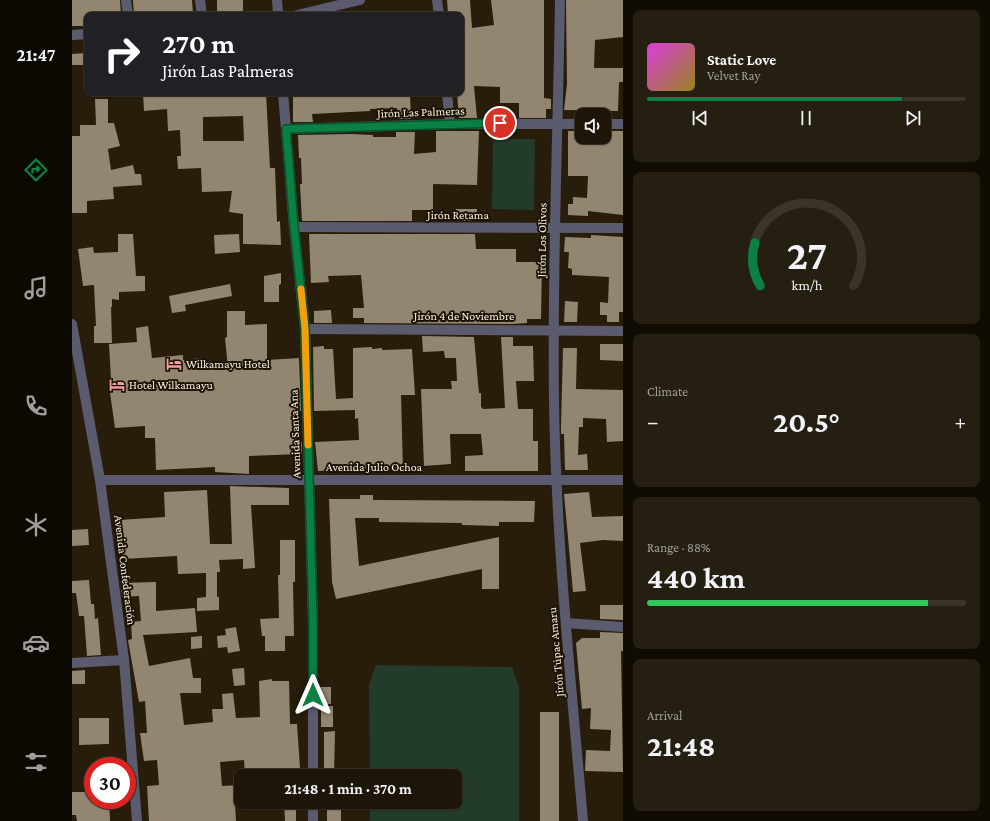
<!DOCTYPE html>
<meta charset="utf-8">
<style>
body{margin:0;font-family:"Crimson Pro",serif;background:#251f12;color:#f1f3f6;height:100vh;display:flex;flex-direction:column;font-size:15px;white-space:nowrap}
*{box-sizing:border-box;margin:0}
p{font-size:13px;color:#a09f9c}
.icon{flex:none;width:22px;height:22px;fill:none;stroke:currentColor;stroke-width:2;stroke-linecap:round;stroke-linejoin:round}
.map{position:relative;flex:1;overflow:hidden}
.details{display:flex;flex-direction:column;gap:10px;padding:10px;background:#100c04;width:367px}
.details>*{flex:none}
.top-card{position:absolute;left:12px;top:12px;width:380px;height:84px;border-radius:8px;box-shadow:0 1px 3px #0004,0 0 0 1px #3b3529;background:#202124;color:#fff;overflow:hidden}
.tools{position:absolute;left:503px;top:108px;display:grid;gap:8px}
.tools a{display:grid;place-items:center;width:36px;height:36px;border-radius:8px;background:#1d1608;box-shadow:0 1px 3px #0004,0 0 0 1px #3b3529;font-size:20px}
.speed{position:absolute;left:12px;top:757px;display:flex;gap:8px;font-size:20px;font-weight:700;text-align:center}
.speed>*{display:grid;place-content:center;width:52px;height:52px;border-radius:50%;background:#1d1608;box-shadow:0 1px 3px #0004,0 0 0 1px #3b3529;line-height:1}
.speed .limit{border:6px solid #d22;background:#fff;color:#111}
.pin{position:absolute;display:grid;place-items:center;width:34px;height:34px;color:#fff;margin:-17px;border:2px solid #fff;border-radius:50%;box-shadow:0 1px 4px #0007}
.me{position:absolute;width:44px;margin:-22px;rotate:0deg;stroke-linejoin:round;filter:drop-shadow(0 0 3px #0008)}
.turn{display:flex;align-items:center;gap:14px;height:84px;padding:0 12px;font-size:18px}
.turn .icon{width:52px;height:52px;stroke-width:2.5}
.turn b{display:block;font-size:28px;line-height:34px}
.big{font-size:30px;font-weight:700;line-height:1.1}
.details .widget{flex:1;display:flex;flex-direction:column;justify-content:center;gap:6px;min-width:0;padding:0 14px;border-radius:8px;background:#251f12}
.details .dial{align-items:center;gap:0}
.dial svg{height:104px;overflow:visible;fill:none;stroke:#3b3529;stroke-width:7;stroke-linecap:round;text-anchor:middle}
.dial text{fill:#f1f3f6;stroke:none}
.song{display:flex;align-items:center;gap:12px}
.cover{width:48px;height:48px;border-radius:6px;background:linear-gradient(135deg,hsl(300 70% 55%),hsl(50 70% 35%))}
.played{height:4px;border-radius:2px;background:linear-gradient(90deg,#0b8043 80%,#3b3529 80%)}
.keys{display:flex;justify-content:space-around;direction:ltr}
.heat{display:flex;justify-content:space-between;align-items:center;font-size:22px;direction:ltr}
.charge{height:6px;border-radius:3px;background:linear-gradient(90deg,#34c759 88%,#3b3529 0)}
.trip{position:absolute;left:162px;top:769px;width:228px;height:40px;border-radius:8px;background:#1d1608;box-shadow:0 1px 3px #0004,0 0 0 1px #3b3529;font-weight:700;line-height:40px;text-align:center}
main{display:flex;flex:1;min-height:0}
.tab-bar{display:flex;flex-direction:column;width:72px;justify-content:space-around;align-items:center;background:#0c0903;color:#a09f9c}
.tab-bar .icon{width:28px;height:28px}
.tab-bar .current{color:#0b8043}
.tab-bar b{font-size:18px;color:#f1f3f6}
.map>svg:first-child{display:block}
.green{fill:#233b2a}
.building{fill:#938671;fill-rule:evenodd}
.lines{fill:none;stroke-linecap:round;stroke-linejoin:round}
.minor{stroke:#5a5b6e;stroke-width:10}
.route-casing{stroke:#07532c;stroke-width:10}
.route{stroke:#0b8043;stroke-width:7}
.slow{stroke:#f59e0b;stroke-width:7}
.labels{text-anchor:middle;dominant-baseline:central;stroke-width:4;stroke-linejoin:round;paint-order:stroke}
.street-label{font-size:12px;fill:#f6efe3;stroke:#1d1303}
.poi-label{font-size:12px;fill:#f6efe3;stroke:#1d1303;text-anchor:start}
</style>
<main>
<nav class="tab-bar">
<b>21:47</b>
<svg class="icon current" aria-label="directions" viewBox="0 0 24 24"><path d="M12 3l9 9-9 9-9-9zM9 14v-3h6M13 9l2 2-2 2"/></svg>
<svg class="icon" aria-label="music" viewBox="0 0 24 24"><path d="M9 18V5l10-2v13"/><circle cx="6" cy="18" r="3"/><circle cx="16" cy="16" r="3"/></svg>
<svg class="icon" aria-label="phone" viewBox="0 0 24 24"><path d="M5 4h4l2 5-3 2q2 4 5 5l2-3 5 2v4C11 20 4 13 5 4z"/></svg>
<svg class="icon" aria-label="climate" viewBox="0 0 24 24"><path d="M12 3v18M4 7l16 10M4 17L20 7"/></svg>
<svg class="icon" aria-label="car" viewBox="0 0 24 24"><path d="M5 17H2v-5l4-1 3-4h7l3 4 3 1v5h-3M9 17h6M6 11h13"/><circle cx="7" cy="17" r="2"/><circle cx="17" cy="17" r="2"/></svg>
<svg class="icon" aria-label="filters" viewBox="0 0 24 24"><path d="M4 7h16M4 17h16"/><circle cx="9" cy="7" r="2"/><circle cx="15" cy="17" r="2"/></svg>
</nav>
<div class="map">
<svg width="551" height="821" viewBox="0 0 551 821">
<rect width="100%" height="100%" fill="#271d0a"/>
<g class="green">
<path d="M421 139H463L462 210 420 209Z"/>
<path d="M304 665 440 667 447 687V821H298V802H383V776H298L297 685Z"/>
</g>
<g class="building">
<path d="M0 0H48L49 15H13V26H0Z"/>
<path d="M61 0H120L121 15H62Z"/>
<path d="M145 0H171V15L145 14Z"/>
<path d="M375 0H398L400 28 422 25 419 0H472V98L479 99V109H474V118H447V103H428V87L402 86 405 118H387L385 93H389V12L376 13Z"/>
<path d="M494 0H551V37L523 40 522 68H551V82H547L546 111 492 110 495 84Z"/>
<path d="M15 53V65H0V54Z"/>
<path d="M71 93H194L198 168H203L205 222 208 221 209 245 171 244V214L157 212 160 191 130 192 129 168 106 169 105 156H109L108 130 96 131 95 109 72 111ZM171 116 172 141H131V117Z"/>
<path d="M221 93H297L298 95 338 93 339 119H325V108L298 109V111L240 114 241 122H221Z"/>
<path d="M23 99H36V123H42L48 146 36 149 39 170 61 165 63 174H69L70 185 41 187 42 199 15 201V213H0V136H8V125H24Z"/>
<path d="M364 131H407L405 185 361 184V210H340V221H230L228 184H230L229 158H227L226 135 279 134 301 135V137H324V132H343L342 154 364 152Z"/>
<path d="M496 131H510V137H532V131H551V215L516 211V216L496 215V204H501V197L515 198 516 176H496Z"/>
<rect x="384" y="209" width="21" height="12"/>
<path d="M46 234H61L64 276H73V291L47 292V300L40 299V307H39L40 343H22V326H24L22 285 11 286 6 249 21 247 22 253 46 252Z"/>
<path d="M167 234 168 252 143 254 142 235Z"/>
<path d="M237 234H403L404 249H444V262H470L469 319H455V323L440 324 292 323V318H281V308H292L289 275 256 276 257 282 239 283Z"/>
<path d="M519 235 551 237V312H547V322H535V315H528V302L536 303 537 277 500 275V269L496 268 497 252H492L493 237 519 238Z"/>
<path d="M209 273V284L207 285V302H192V276Z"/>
<path d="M158 284 160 296 113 305 114 311 100 313 97 296Z"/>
<path d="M493 301 506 302 505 322H492Z"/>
<path d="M259 310 260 323H242V311Z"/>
<path d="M155 311H173V325L195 324V360L227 358 229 411H226V442H230V454L177 456V474L143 472V467L84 470 83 438H73V426L43 428 36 379H39L37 344 65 342 64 328 76 326 80 358 111 355V360L129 358 130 369 156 368 153 338 155 337Z"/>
<path d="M350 336 402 337 406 383 407 393H409V407L411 409 433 408 429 337H441V346H461L462 381H444L446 409H461V441H466V471H393V456L411 455 409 434H378L379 464 352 466 349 389H380L379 381H385L384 358H373L372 351 351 352Z"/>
<path d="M528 344H551V361L528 360Z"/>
<path d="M252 346V349H261L264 399 281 398V348L300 347V349L310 348V350L340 349 343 395H329L331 470H315V468L246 471 243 442 287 440 286 418 283 419V410L242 411 241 347Z"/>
<path d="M491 348H505L504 389 551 390V441L535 442 534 419 511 418V427H507L506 455 515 454 516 470H493L492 434H489V426Z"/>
<path d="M158 486 217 488V505H179L183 568 171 569V559L147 560 148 572H145V597H147V610L125 611V598L134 597V573L106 574 105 556 50 559 47 520 93 517 92 492 135 490 138 544H160Z"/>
<path d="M517 492 520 517 551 516V541L531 540 508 543 514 591 501 592 492 494Z"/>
<path d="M288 495H301V500L463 501 462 522H427V526L390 525V523L307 522V518H283L287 566 427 537V589H410V569L264 599 260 582 257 499H288Z"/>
<path d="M16 529 17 545 0 546V530Z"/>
<path d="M208 540H223V582H221L222 636H213V651H193V636H190L188 619 207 618 206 575H208Z"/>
<path d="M17 580 19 604H22L23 619 26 618 29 655 15 656 12 616H7L4 593H0V581Z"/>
<path d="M84 582V611L123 608 125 632 71 635 77 666 118 658 121 678H129V693H108L112 725 141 722 140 709H151L150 694 161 693 164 718 188 717 187 681 200 679V681H217L218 724H225L228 768 210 769V776H173L172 760 148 762 150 786 169 785V803L163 804 164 821H77L75 786 87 785 85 760 72 761 68 733H75L73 701 67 702 56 640 60 639 59 622 69 621 67 596 50 597 49 583Z"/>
<path d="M528 605H551V620L528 619Z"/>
<path d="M164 627 168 651 156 653 155 647 146 648 145 636 154 635 153 629Z"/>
<path d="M528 632 551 633V651H549L551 772 513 771 514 750 538 751 539 730 518 729 519 708 510 709 504 643 510 638H528Z"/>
<path d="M130 636V648L119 649V637Z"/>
<path d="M172 668 173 685 162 686 160 669Z"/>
<path d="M13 670V684H0V671Z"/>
<path d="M248 687H259V704H249Z"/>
<rect x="249" y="706" width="12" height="21"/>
<rect x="468" y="712" width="19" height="109"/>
<path d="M7 718H37V744L7 745Z"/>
<path d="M263 731 262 776H252V732Z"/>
<path d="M0 792H21V800H37L38 821H5L4 815H0Z"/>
<path d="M212 802H224V821H213Z"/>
<rect x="255" y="802" width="14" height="19"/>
</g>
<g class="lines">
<g class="minor">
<path d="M54 0 56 15"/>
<path d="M128 0 130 15"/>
<path d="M205 0 206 15"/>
<path d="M365 0 367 15"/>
<path d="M488 0C486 134 480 267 482 401 484 541 499 681 511 821"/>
<path d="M225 15 288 0"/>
<path d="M0 35 15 34"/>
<path d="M211 93 222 227 233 329 241 621V776"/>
<path d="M375 93 378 124"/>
<path d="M532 124H551"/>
<path d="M214 129 378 124H510"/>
<path d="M222 227 551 228"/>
<path d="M0 324 28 480 52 660 65 821"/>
<path d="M233 329 551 331"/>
<path d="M28 480H551"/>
<path d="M494 623 551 627"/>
<path d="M0 663 52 660"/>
<path d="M241 802V821"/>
</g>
</g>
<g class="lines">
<defs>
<path id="route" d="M241 695V621L233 329 222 226 214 129 428 123"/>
</defs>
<use href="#route" class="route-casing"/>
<use href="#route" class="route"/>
<path class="slow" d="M229 289 233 329 236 445"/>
</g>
<defs>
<symbol id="hotel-bare" viewBox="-9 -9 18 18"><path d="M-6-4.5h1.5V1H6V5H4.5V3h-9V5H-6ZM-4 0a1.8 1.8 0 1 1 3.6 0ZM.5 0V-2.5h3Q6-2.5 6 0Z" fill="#f49aa1" stroke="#1d1303" stroke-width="2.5" paint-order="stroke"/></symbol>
</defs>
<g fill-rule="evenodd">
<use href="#hotel-bare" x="91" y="353" width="22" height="22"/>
<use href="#hotel-bare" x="34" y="374" width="22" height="22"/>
</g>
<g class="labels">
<g class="street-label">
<text transform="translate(349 112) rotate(-2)">Jirón Las Palmeras</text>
<text x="386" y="215">Jirón Retama</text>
<text transform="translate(470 240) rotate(-89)">Jirón Los Olivos</text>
<text x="392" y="316">Jirón 4 de Noviembre</text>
<text transform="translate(223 434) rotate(-92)">Avenida Santa Ana</text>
<text x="302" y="467">Avenida Julio Ochoa</text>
<text transform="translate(53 570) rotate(83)">Avenida Confederación</text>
<text transform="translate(484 652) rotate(-95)">Jirón Túpac Amaru</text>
</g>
<g class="poi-label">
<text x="114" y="364">Wilkamayu Hotel</text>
<text x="57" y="385">Hotel Wilkamayu</text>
</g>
</g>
</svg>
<div class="tools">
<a><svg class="icon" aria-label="sound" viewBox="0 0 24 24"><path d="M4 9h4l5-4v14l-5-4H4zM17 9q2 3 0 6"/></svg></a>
</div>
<div class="speed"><div class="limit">30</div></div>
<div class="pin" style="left:428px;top:123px;background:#d93025"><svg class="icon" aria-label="arrive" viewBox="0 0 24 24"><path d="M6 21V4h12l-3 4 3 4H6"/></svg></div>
<svg class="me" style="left:241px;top:695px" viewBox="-20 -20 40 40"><path d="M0-17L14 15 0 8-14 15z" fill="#0b8043" stroke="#fff" stroke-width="4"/></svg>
<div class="trip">21:48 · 1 min · 370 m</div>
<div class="top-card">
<div class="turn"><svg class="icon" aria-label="right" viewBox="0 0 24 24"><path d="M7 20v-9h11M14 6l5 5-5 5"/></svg><div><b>270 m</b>Jirón Las Palmeras</div></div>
</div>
</div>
<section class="details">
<div class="widget">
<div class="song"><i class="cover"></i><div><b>Static Love</b><p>Velvet Ray</p></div></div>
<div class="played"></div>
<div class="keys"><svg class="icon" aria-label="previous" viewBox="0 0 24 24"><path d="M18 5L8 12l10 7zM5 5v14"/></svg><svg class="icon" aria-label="pause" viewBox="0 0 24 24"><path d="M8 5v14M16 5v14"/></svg><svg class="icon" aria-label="next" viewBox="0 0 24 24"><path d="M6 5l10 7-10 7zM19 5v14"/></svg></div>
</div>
<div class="widget dial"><svg viewBox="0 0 100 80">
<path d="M14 69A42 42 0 1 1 86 69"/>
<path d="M14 69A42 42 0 0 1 10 36" stroke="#0b8043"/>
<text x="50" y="56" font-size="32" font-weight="700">27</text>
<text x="50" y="72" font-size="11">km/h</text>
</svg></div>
<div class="widget"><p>Climate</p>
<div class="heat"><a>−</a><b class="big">20.5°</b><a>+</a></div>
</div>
<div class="widget"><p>Range · 88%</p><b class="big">440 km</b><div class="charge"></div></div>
<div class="widget"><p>Arrival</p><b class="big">21:48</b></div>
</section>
</main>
